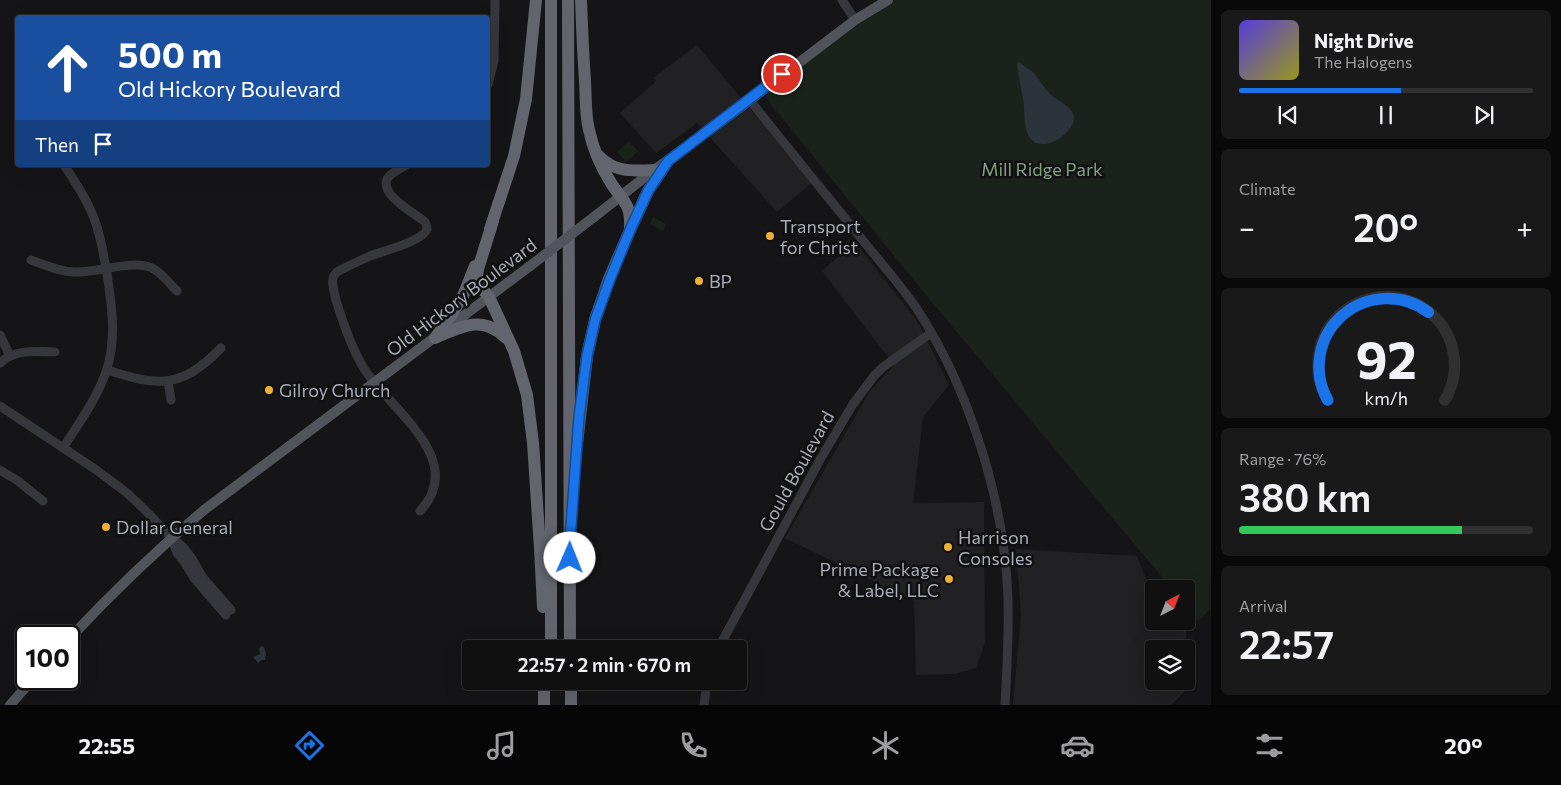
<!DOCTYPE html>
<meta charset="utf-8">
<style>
body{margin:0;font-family:Commissioner,sans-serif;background:#19191a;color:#f1f3f6;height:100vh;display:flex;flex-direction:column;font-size:19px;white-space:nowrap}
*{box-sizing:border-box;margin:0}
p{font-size:16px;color:#9c9d9f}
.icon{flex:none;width:28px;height:28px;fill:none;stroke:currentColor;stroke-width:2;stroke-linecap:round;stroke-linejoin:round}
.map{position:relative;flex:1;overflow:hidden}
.sheet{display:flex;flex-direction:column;gap:10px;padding:10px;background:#090909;width:350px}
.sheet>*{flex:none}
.banner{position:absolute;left:15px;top:15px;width:475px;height:152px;border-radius:5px;box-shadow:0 5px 20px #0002,0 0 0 1px #303031;background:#1a4fa0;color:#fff;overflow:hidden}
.needle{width:32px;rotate:42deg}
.tools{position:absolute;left:1145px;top:580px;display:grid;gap:10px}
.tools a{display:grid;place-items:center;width:50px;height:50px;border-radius:5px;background:#101011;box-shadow:0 5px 20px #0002,0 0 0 1px #303031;font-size:25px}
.speed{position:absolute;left:15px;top:625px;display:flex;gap:10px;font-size:25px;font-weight:700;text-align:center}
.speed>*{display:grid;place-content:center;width:65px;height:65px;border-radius:50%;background:#101011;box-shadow:0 5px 20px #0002,0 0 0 1px #303031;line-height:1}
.speed .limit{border:2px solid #111;border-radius:8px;background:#fff;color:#111}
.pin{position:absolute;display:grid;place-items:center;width:42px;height:42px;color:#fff;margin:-21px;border:2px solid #fff;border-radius:50%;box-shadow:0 1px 5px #0007}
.me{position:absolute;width:55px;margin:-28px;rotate:1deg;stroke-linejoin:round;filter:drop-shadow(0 0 4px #0008)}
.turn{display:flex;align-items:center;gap:18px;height:105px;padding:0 20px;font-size:22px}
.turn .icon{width:65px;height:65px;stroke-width:2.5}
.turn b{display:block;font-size:35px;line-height:42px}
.then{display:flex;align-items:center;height:48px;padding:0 20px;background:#0003;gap:10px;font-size:19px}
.big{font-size:38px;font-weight:600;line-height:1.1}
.sheet .widget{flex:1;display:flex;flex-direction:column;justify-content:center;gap:8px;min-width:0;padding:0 18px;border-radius:8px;background:#19191a}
.sheet .dial{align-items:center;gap:0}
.dial svg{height:130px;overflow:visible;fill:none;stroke:#303031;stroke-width:7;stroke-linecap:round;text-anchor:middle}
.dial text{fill:#f1f3f6;stroke:none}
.song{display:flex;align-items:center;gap:15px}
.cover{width:60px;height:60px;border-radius:8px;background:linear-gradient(135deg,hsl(250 70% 55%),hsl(60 70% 35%))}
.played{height:5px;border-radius:2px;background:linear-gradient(90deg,#1a73e8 55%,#303031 55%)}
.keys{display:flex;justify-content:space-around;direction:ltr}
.heat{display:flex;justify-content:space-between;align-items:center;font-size:28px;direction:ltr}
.charge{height:8px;border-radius:4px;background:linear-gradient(90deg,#34c759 76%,#303031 0)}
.trip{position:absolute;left:462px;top:640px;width:285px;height:50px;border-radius:5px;background:#101011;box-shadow:0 5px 20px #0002,0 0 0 1px #303031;font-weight:600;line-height:50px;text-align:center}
.tabs{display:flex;height:80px;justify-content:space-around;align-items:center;background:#060607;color:#9c9d9f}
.tabs .icon{width:35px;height:35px}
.tabs .on{color:#1a73e8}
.tabs b{font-size:22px;color:#f1f3f6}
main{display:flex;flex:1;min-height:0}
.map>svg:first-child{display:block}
.built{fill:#212124}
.green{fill:#1b221c}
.water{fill:#2b343b}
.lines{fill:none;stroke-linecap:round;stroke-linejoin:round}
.minor{stroke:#36373c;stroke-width:9}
.major{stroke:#52545b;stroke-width:10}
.highway{stroke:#62656d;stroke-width:12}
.major-bridge{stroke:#52545b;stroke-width:10}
.route-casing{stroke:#114b97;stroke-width:12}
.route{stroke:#1a73e8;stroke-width:9}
.poi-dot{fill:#eeb036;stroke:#101012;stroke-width:2}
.labels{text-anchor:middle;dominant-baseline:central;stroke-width:5;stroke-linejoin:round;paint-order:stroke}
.park-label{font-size:18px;fill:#7ea281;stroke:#101012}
.poi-label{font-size:18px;fill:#a7acb7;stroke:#101012;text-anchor:start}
.street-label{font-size:18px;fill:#a7acb7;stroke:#101012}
</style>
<main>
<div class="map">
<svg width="1211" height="705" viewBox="0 0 1211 705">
<rect width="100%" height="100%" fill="#151517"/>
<g class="built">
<path d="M697 45 812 183 777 212 697 123 656 153 620 113 656 81 653 78Z"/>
<path d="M855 242 918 322 949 385 923 417 913 503 984 502 985 643 976 668 955 674 916 675 914 601 785 538 870 391 894 365 822 271Z"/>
<path d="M1016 549 1137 556 1151 591 1154 594V621H1179L1186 628V649H1154V681H1186V690L1171 705H1013L1021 615Z"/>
</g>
<g class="green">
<path d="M895 0H1211V609L1198 621 1186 606V589H1172L930 300 769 102 766 96 769 92 876 10Z"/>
<path d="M629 141 638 151 626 162 617 152Z"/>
<path d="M653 217 666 224 663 231 650 224Z"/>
</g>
<g class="water">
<path d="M1019 62C1023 65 1034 72 1036 76 1041 82 1045 89 1050 94 1057 101 1074 107 1074 118 1074 133 1043 154 1031 139 1023 130 1025 110 1023 98 1021 87 1018 76 1017 64Z"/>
<path d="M261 646 264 647 266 654 265 660H261L258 663 253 657 260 654 259 649Z"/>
</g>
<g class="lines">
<g class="minor">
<path d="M842 0 855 20"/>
<path d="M488 84 494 61 495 0"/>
<path d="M749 99C786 146 824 192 861 238 880 262 900 284 917 309 970 390 1005 503 1008 599 1009 634 1007 670 1005 705"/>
<path d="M406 165C400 169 390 173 387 179 380 196 415 213 425 222 426 224 427 226 427 229 423 242 382 251 370 256 359 261 348 266 337 272 329 278 334 291 336 300 343 323 351 347 363 367 388 408 469 459 420 511"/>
<path d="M31 260C45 265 60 272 75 272 96 273 134 259 152 268 162 273 169 283 177 291"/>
<path d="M0 335 10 356"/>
<path d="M0 363C15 349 35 351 55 352"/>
<path d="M107 370C158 386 180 390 221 348"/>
<path d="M168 381 171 400"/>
<path d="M0 406 95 469 127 493 145 510 172 538 183 547 191 557 203 578 231 610"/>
<path d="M63 448C79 423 96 400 106 372 117 339 112 307 107 274 103 252 100 231 91 211 84 195 74 180 64 165"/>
<path d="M0 470 18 481 43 501"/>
<path d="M172 539 177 553 185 563 194 578 226 615"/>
<path d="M718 649 821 458 853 404 874 376 883 367 931 333"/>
<path d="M704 705 707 681"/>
</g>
<g class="major">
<path d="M594 217 654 170 729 116 855 20 888 0"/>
<path d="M69 639C111 594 157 550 204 510L530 266"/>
<path d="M10 705 33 679"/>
</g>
<g class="highway">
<path d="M568 0 570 649"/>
<path d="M581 0C582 27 583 54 585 81 586 97 585 114 589 130 593 149 601 167 611 183 623 202 631 203 630 227"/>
<path d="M599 156C615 173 633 171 654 170"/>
<path d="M493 221 478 269 477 278 479 285 489 297 514 351 527 395 533 443 540 548 543 607"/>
<path d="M490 229 514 156 526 99 536 0"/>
<path d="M437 337C463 326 483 315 506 338"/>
<path d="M435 338 448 320 463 296 475 266"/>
<path d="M577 443 587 356 595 320 609 279 630 230 648 191 668 161"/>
<path d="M551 649V0"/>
<path d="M544 681V705"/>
<path d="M571 681V705"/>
</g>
<path class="major-bridge" d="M530 266 594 217"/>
</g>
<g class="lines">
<defs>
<path id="route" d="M570 558V540L579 417 587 356 595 320 610 279 630 230 648 191 668 161 782 74"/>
</defs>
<use href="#route" class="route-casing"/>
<use href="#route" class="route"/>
</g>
<g class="poi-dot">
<circle cx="770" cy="236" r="5"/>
<circle cx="699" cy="281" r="5"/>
<circle cx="269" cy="390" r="5"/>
<circle cx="106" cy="527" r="5"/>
<circle cx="948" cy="547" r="5"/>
<circle cx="949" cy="579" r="5"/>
</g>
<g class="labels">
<g class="park-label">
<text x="1042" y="169">Mill Ridge Park</text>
</g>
<g class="poi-label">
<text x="780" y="226">Transport<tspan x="780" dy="21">for Christ</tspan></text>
<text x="709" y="281">BP</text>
<text x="279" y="390">Gilroy Church</text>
<text x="116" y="527">Dollar General</text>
<text x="958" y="537">Harrison<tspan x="958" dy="21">Consoles</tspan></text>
<text x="939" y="569" text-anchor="end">Prime Package<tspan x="939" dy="21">&amp; Label, LLC</tspan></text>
</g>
<g class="street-label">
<text transform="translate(461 297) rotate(-37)">Old Hickory Boulevard</text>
<text transform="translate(796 471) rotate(-61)">Gould Boulevard</text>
</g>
</g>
</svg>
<div class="tools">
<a><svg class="needle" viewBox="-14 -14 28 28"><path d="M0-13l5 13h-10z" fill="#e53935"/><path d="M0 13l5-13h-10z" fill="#9c9d9f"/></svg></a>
<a><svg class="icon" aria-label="layers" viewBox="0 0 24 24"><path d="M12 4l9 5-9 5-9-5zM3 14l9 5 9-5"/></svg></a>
</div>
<div class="speed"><div class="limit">100</div></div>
<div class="pin" style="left:782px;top:74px;background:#d93025"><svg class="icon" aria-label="arrive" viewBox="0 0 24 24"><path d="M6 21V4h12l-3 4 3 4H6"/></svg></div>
<svg class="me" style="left:570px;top:558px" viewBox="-20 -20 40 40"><circle r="19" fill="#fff"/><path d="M0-13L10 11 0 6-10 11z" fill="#1a73e8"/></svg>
<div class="trip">22:57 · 2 min · 670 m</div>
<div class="banner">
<div class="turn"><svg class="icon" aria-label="ahead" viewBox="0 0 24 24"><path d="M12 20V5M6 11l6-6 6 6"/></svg><div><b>500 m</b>Old Hickory Boulevard</div></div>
<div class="then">Then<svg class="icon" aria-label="arrive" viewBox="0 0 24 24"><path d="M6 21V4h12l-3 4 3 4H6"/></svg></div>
</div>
</div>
<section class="sheet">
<div class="widget">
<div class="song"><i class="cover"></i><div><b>Night Drive</b><p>The Halogens</p></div></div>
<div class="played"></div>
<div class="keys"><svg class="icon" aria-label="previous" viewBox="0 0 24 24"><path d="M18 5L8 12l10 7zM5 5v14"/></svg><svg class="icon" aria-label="pause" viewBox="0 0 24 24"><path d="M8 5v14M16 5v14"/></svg><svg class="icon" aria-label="next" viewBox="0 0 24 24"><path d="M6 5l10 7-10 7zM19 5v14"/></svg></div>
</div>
<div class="widget"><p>Climate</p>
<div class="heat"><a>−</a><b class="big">20°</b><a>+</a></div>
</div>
<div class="widget dial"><svg viewBox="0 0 100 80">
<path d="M14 69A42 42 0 1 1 86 69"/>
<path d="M14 69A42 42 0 0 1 76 15" stroke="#1a73e8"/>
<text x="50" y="56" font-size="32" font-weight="700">92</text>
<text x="50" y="72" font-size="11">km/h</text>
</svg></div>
<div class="widget"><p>Range · 76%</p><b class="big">380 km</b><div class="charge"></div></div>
<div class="widget"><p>Arrival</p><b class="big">22:57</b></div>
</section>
</main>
<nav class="tabs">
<b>22:55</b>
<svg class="icon on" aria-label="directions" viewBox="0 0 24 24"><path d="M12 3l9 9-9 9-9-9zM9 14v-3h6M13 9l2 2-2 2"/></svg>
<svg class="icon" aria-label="music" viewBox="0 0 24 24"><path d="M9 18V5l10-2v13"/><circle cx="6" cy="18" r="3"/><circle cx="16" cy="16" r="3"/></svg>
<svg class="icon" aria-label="phone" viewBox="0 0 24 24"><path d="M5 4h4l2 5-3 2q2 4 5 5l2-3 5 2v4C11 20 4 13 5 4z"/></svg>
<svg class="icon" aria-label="climate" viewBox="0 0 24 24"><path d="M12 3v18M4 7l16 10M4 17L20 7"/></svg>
<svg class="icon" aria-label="car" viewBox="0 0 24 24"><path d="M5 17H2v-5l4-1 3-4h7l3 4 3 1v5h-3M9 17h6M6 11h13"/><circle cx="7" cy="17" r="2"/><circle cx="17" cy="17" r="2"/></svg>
<svg class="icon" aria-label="filters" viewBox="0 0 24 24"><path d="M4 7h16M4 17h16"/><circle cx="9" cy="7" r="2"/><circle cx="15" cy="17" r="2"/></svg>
<b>20°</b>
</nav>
